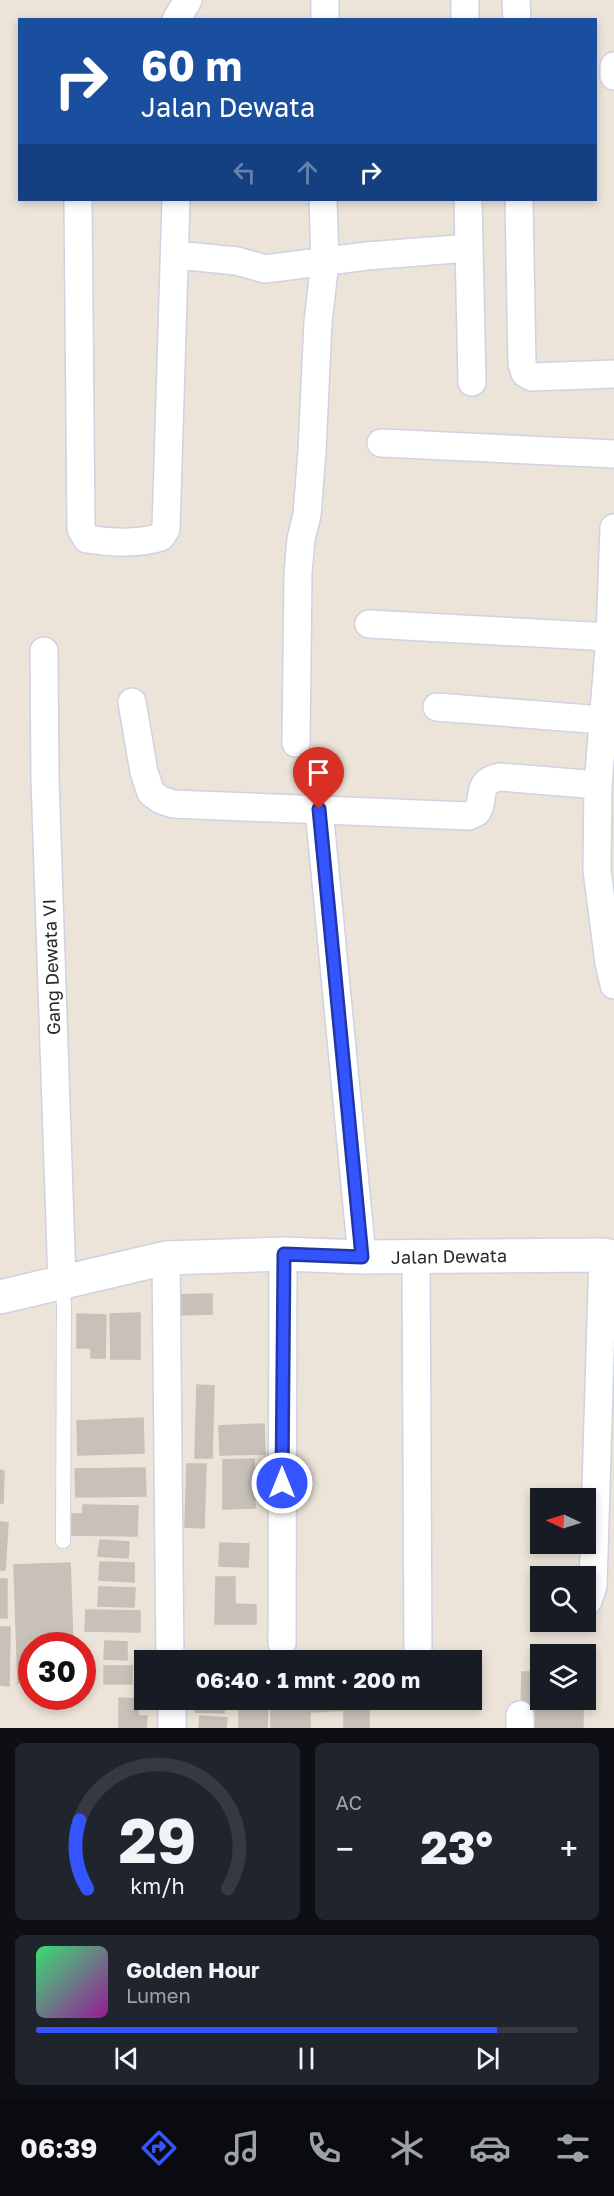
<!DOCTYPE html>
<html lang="id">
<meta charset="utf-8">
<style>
body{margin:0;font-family:"Golos Text",sans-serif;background:#20242c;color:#f1f3f6;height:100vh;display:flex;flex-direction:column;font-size:22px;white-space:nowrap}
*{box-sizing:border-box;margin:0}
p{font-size:20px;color:#9ea1a6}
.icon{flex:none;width:33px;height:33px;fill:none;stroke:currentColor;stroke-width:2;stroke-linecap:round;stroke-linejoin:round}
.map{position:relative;height:1728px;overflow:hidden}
.side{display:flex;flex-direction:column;gap:15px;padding:15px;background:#0d0f14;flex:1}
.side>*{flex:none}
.hud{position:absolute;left:18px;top:18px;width:579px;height:183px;border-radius:0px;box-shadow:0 3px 9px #0003;background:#1a4fa0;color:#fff;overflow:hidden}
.needle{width:39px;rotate:274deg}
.fabs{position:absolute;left:530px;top:1488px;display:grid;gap:12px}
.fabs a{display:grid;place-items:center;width:66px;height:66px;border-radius:0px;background:#171b24;box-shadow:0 3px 9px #0003;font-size:30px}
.speed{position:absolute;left:18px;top:1632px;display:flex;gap:12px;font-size:30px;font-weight:700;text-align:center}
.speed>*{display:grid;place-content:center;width:78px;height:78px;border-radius:50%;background:#171b24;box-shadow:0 3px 9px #0003;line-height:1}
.speed .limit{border:9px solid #d22;background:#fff;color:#111}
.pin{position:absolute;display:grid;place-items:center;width:51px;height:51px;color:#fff;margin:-62px -26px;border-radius:50% 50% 50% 0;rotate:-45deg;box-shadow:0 0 6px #0007}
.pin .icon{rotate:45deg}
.me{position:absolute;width:66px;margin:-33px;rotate:0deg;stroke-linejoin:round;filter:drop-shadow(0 0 4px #0008)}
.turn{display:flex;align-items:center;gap:21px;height:126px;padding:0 24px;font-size:27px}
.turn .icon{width:78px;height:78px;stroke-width:2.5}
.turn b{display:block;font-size:42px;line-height:51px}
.lanes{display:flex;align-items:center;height:57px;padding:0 24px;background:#0003;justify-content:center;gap:30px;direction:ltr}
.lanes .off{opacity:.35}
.big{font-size:45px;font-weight:700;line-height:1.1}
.side .card{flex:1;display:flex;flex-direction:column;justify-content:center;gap:9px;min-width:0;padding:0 21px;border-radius:9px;background:#20242c}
.side .dial{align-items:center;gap:0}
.dial svg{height:156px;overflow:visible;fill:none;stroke:#363941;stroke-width:7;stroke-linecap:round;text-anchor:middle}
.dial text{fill:#f1f3f6;stroke:none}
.song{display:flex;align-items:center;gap:18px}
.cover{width:72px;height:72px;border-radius:9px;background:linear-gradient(135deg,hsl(140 70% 55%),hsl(300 70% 35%))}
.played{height:6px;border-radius:3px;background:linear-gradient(90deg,#3354ff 85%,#363941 85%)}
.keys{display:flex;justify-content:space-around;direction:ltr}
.heat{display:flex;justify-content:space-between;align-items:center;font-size:33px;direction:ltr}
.side .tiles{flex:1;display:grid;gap:15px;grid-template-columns:1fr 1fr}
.card:last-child{grid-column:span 2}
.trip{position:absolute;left:134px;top:1650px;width:348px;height:60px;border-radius:0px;background:#171b24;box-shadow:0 3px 9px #0003;font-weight:700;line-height:60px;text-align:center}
.menu{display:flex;height:96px;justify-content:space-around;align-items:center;background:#090b0e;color:#9ea1a6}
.menu .icon{width:42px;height:42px}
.menu .on{color:#3354ff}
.menu b{font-size:27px;color:#f1f3f6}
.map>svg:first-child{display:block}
.building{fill:#c7c1b9;stroke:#c7c0b3;stroke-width:1.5}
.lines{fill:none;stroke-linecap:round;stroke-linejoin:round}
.service-casing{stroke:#ced2e3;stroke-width:16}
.minor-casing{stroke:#ced2e3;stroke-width:30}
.tertiary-casing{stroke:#ced2e3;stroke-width:36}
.service{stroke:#fff;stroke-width:14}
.minor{stroke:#fff;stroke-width:27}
.tertiary{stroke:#fff;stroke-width:33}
.route-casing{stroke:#2137a6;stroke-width:15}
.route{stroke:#3354ff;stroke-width:10}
.labels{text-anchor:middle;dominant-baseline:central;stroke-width:4.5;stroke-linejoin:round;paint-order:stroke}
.street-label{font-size:18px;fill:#292929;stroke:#fff}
</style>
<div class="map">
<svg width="614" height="1728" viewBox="0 0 614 1728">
<rect width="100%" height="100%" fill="#ece4d9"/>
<g class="building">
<path d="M212 1294V1314L171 1315V1295Z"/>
<path d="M140 1313V1359H111L110 1314Z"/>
<path d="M77 1314 106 1315 105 1358H91V1348H77Z"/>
<path d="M197 1385 214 1386 212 1458H195Z"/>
<path d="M143 1418 144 1453 78 1455 77 1421Z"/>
<path d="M264 1424 265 1454 220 1455 219 1426Z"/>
<path d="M254 1459 255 1508 223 1509V1460Z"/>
<path d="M187 1464H206L204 1528 185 1527Z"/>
<path d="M145 1468 146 1496 76 1497 75 1469Z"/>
<path d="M0 1470 4 1471 3 1503H0Z"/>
<path d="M83 1505 138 1506 137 1536 72 1535V1514H83Z"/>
<path d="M0 1522 8 1523 5 1570H0Z"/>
<path d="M100 1540 129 1542 128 1558 98 1556Z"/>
<path d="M220 1543 249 1544 248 1567 219 1566Z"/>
<path d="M100 1562 134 1563V1582L99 1580Z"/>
<path d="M70 1563 73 1646H32V1682L18 1683 14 1565Z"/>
<path d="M216 1577H235V1604L256 1605V1624H215Z"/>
<rect x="0" y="1579" width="7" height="39"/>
<path d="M99 1587 135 1588 134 1607 98 1606Z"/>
<path d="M86 1610 140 1611V1632L85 1631Z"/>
<path d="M0 1627H10L9 1686 0 1685Z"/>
<path d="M105 1641 127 1642V1660L104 1659Z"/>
<rect x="104" y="1666" width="28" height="18"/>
<path d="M522 1672H540V1700H583V1728H534L535 1709 521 1707Z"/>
<path d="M119 1698 138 1699V1716H147L146 1728H119Z"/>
<path d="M196 1700H224V1713L195 1712Z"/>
<rect x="271" y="1700" width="39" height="28"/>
<path d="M310 1700H352L353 1710 310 1712Z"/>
<path d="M352 1700H369V1728H344V1710H353Z"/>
<path d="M239 1707H268L267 1728H239Z"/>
<path d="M200 1716 227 1718 226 1728H199Z"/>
</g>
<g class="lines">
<defs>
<path id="service" d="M62 1282 64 1305 63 1541"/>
<g id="minor">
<path d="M325 0V20"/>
<path d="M465 0V20"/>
<path d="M516 0 517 20"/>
<path d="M176 20 188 0"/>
<path d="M614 66V76"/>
<path d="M78 200 81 529 87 539C110 543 140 544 161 537L166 529 176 200"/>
<path d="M468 200 472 382"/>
<path d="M519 200 522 364 525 373 532 377 614 374"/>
<path d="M176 255 237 261 265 269 367 256 469 248"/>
<path d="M381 443 614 454"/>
<path d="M614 528 610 637 598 785 597 870 609 963 614 985"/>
<path d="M369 624 610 637"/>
<path d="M44 651 45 779 62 1282"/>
<path d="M132 702 144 772 151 793 161 800 173 804 469 816 477 812C486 796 475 782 500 777L598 785"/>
<path d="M437 707 602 720"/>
<path d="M296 743 298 573 301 539 307 515 312 451 318 322 325 262 323 200"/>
<path d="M319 809 362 1257"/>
<path d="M416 1257 418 1660"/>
<path d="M166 1258 170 1660"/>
<path d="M585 1602 588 1601 593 1586 603 1255"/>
<path d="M282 1643 283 1254"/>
<path d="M172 1700V1728"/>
<path d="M520 1728V1715"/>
</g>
<path id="tertiary" d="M0 1297 166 1258 283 1254 362 1257 603 1255 614 1257"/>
</defs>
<use href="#service" class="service-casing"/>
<use href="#minor" class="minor-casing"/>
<use href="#tertiary" class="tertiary-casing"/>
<use href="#service" class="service"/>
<use href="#minor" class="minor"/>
<use href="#tertiary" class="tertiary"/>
</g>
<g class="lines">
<defs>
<path id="route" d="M282 1483 284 1254 362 1257 319 809"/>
</defs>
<use href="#route" class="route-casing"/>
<use href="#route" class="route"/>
</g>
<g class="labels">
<g class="street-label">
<text transform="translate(51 967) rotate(-92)">Gang Dewata VI</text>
<text transform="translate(449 1256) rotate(-1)">Jalan Dewata</text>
</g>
</g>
</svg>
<div class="fabs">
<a><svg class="needle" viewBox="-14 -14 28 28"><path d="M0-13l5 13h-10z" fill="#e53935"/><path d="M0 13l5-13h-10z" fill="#9ea1a6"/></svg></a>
<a><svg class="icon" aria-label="search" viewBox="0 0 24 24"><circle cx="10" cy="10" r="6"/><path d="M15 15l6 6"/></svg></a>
<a><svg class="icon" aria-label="layers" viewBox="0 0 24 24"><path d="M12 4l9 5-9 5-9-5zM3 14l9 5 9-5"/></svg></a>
</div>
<div class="speed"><div class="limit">30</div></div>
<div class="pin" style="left:319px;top:809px;background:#d93025"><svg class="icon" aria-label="arrive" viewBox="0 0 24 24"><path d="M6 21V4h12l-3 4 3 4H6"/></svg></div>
<svg class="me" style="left:282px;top:1483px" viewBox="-20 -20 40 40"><circle r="17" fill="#3354ff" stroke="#fff" stroke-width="3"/><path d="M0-11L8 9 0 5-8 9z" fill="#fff"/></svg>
<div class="trip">06:40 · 1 mnt · 200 m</div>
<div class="hud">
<div class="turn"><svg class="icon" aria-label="right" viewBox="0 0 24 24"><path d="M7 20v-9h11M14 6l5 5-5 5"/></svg><div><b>60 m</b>Jalan Dewata</div></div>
<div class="lanes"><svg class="icon off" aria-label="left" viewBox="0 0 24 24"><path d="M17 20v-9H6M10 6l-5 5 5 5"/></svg><svg class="icon off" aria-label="ahead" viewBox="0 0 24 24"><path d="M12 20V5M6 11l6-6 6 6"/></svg><svg class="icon" aria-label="right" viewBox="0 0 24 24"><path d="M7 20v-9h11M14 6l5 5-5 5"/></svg></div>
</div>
</div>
<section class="side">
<div class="tiles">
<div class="card dial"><svg viewBox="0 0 100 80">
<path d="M14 69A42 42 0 1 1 86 69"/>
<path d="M14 69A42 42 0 0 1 10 34" stroke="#3354ff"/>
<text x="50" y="56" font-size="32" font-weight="700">29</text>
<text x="50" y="72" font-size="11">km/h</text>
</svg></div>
<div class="card"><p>AC</p>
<div class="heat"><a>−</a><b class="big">23°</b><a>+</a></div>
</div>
<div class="card">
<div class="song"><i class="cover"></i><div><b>Golden Hour</b><p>Lumen</p></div></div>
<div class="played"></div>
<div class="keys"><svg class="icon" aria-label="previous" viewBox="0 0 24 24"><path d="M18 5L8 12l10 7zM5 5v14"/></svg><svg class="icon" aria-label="pause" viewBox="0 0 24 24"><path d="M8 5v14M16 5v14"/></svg><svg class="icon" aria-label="next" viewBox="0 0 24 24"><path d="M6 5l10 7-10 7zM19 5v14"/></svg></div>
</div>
</div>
</section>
<nav class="menu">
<b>06:39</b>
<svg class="icon on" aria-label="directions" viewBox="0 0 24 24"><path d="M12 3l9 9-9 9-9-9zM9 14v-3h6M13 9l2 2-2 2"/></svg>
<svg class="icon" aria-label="music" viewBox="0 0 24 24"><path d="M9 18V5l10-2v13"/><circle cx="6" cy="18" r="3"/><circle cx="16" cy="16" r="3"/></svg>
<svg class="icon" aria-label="phone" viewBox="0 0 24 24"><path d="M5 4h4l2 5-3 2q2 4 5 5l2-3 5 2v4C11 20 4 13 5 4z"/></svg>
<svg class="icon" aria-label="climate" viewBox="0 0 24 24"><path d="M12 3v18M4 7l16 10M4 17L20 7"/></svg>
<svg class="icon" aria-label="car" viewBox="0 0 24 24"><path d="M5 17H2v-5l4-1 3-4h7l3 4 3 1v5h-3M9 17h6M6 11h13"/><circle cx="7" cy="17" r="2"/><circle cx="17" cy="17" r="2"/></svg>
<svg class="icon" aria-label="filters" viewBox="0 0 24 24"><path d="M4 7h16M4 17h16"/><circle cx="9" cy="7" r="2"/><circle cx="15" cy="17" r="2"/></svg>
</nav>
